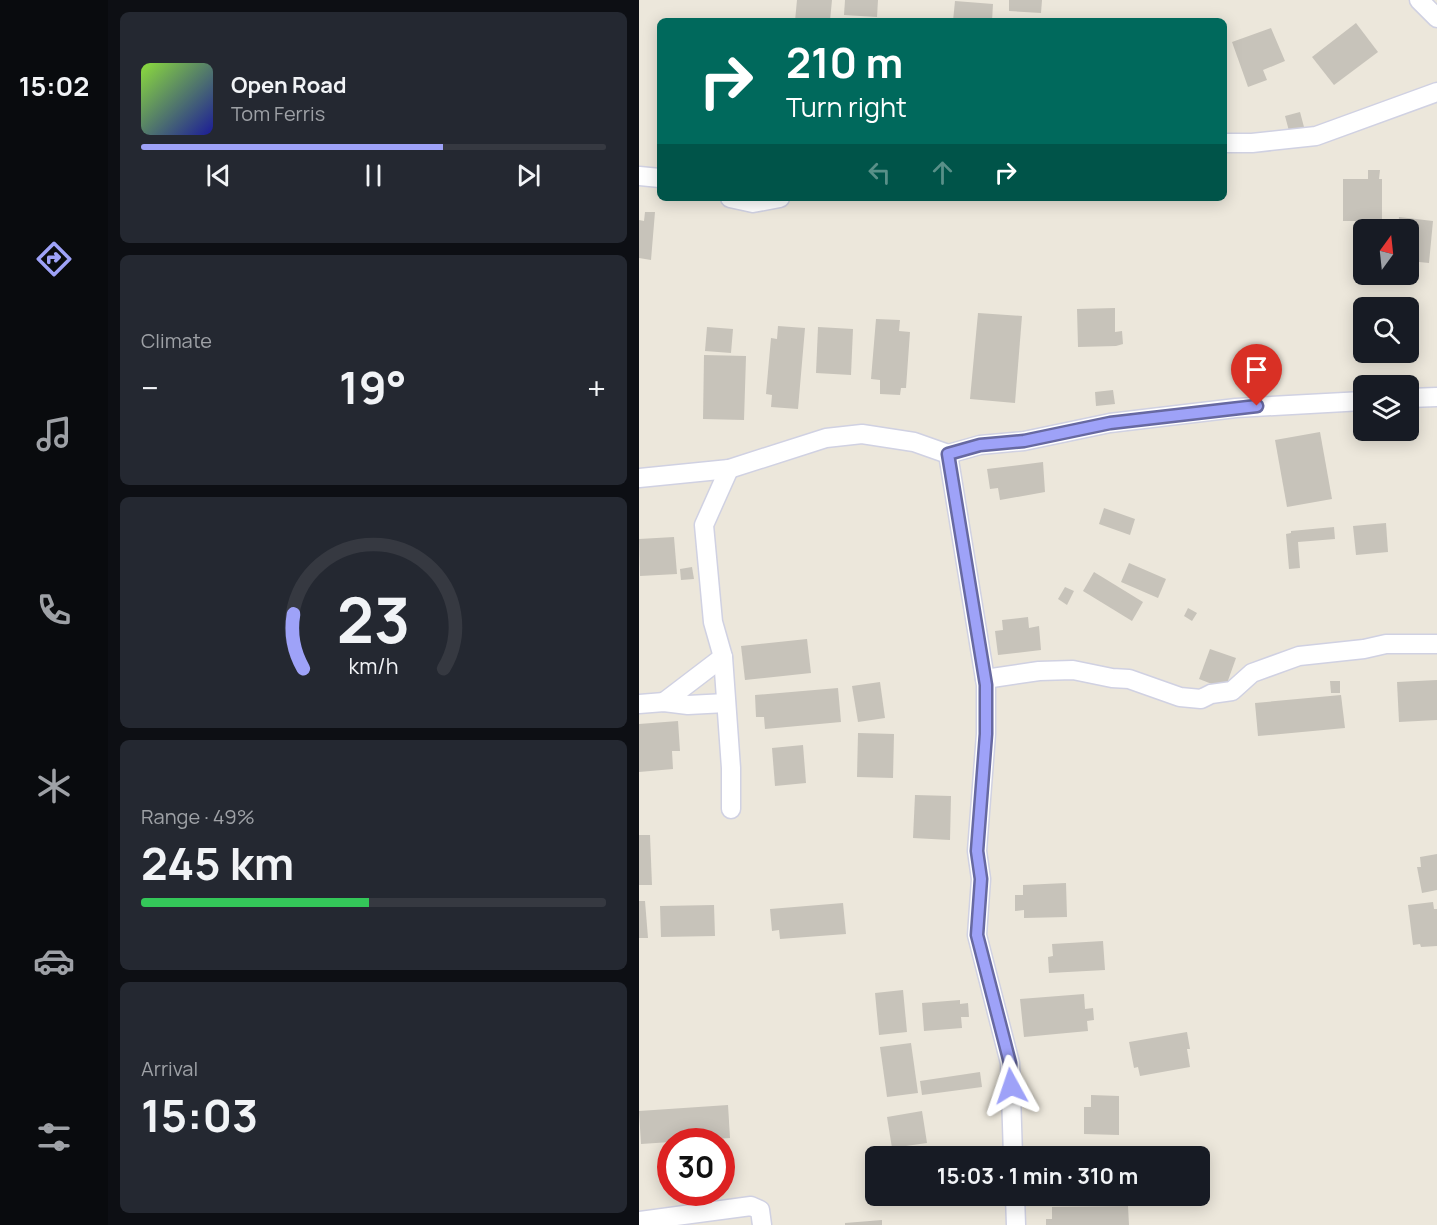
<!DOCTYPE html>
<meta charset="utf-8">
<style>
body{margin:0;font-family:Manrope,sans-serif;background:#242831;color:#f1f3f6;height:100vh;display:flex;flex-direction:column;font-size:22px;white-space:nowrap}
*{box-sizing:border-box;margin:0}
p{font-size:20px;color:#9ea1a6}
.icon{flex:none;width:33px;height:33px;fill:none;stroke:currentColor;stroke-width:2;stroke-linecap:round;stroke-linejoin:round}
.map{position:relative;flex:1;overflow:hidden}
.sheet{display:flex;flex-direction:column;gap:12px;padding:12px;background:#0d0f14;width:531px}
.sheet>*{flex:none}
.guide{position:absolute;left:18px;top:18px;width:570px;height:183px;border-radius:9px;box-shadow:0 3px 15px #0003;background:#00695c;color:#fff;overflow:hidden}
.needle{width:39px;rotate:15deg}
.fabs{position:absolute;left:714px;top:219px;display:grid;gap:12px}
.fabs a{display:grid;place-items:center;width:66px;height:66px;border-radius:9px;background:#171b24;box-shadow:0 3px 15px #0003;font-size:30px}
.speed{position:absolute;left:18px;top:1128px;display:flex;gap:12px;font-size:30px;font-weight:700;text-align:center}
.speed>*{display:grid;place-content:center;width:78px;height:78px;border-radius:50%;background:#171b24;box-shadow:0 3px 15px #0003;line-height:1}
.speed .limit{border:9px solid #d22;background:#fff;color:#111}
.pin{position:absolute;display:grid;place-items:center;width:51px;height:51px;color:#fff;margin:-62px -26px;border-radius:50% 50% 50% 0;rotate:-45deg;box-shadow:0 0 6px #0007}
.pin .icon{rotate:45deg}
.me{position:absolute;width:66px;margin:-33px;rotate:355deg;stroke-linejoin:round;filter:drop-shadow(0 0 4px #0008)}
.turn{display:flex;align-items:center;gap:21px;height:126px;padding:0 30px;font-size:27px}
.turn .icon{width:78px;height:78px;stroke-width:2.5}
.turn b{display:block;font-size:42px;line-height:51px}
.lanes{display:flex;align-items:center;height:57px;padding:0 30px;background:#0003;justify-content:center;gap:30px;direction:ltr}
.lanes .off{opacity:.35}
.big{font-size:45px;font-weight:700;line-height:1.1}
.sheet .card{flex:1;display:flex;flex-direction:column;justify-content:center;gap:9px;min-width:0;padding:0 21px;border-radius:9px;background:#242831}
.sheet .dial{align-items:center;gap:0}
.dial svg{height:156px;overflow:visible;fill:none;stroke:#363941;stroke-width:7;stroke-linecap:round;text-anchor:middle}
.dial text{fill:#f1f3f6;stroke:none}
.song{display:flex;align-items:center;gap:18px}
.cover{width:72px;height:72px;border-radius:9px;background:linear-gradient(135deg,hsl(90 70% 55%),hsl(240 70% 35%))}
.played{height:6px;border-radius:3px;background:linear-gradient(90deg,#9ea2f8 65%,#363941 65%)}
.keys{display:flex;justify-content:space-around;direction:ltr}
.heat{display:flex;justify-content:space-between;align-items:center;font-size:33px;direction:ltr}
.charge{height:9px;border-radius:4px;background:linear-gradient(90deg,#34c759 49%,#363941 0)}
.trip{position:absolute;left:226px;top:1146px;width:345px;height:60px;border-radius:9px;background:#171b24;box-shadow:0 3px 15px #0003;font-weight:700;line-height:60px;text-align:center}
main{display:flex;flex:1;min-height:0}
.dock{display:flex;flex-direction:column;width:108px;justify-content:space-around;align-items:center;background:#090b0e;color:#9ea1a6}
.dock .icon{width:42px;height:42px}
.dock .selected{color:#9ea2f8}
.dock b{font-size:27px;color:#f1f3f6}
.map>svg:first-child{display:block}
.building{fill:#c7c3ba}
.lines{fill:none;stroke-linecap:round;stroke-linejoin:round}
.street-casing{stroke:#d0d1e2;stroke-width:21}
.street{stroke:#fff;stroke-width:18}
.route-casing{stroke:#6769a1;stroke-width:15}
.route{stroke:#9ea2f8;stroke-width:10}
</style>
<main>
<nav class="dock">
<b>15:02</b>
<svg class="icon selected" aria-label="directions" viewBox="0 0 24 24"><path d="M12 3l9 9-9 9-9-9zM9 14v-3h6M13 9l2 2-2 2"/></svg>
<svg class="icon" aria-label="music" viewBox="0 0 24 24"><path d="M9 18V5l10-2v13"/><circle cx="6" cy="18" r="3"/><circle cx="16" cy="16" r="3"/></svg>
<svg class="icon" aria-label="phone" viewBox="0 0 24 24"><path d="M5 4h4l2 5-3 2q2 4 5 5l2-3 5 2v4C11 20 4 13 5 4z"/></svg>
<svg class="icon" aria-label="climate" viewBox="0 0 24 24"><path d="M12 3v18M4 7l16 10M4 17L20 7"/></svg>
<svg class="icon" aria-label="car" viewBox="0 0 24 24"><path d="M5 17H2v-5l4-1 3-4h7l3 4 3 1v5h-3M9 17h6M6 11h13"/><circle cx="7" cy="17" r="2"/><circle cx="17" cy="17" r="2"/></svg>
<svg class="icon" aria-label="filters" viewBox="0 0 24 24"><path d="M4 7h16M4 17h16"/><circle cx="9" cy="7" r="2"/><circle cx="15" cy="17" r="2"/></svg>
</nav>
<section class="sheet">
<div class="card">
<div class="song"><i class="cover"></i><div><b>Open Road</b><p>Tom Ferris</p></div></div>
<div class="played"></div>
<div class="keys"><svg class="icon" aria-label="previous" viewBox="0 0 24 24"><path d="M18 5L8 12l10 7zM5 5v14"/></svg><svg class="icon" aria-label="pause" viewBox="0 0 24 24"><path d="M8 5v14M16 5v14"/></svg><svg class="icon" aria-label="next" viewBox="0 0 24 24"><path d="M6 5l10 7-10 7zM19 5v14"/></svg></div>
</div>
<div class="card"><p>Climate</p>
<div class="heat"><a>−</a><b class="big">19°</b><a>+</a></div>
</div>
<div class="card dial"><svg viewBox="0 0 100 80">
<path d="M14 69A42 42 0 1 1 86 69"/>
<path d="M14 69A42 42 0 0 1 9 41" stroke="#9ea2f8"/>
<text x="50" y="56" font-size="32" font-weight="700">23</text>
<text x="50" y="72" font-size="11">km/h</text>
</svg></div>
<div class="card"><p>Range · 49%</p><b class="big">245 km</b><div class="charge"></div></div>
<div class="card"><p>Arrival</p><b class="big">15:03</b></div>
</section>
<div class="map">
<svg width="798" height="1225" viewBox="0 0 798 1225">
<rect width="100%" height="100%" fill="#ece7db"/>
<g class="building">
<path d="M158 0H193L191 21H156Z"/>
<path d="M206 0H239L238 17 205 15Z"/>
<path d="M370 0H403L402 13 370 11Z"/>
<path d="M316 1 354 4 353 21H314Z"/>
<path d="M717 23 739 52 695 85 673 57Z"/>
<path d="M632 28 646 61 624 70 628 80 609 87 593 42Z"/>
<path d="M661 112 665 127 650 131 646 116Z"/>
<path d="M729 170H741L740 179H743V221H704V179H729Z"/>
<path d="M6 212H16L12 260 0 258V220L5 221Z"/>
<path d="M760 217 794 221 790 263 770 261V230H759Z"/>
<path d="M476 308V332L483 331 484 344 477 346 439 347 438 309Z"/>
<path d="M339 313 383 316 376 403 331 399Z"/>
<path d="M237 319 261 320 260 331 271 332 267 388H262L261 395 241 394V380L232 379Z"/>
<path d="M139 326 166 328 159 409 132 407 133 395 127 394 132 338 138 339Z"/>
<path d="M68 327 94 329 92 353 66 351Z"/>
<path d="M179 327 214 329 212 375 177 373Z"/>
<path d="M65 355 107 356 105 420 64 419Z"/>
<path d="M474 390 476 404 457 406 456 392Z"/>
<path d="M681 432 693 499 648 507 636 440Z"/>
<path d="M404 462 406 492 361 500 359 488 351 489 348 469Z"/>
<path d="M465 508 496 519 491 535 460 524Z"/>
<path d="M747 523 749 552 717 555 714 526Z"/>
<path d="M695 527 696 539 659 542 661 568 650 569 647 534 652 533V531Z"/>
<path d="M35 537 38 574 1 576 0 539Z"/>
<path d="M490 563 527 579 519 598 482 582Z"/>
<path d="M53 567 55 579 42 580 41 569Z"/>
<path d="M455 572 504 602 493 621 444 591Z"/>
<path d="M426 587 435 591 428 605 419 599Z"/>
<path d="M549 608 558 613 553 621 545 616Z"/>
<path d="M389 617 390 628 400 626 402 650 359 655 356 631 364 630 363 620Z"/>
<path d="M168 639 172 673 106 680 102 646Z"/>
<path d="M571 649 597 658 586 689 560 679Z"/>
<path d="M798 680V720L760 722 758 682Z"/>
<path d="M691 681H701V693H692Z"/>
<path d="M241 682 246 718 219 722 213 686Z"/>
<path d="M199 688 202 722 126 729 125 717H117L116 695Z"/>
<path d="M702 695 706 728 619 736 616 703Z"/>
<path d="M39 721 41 751H33L34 769 0 772V724Z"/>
<path d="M219 733 255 734 254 778 218 777Z"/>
<path d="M164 745 167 783 136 786 133 748Z"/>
<path d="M276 795 312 796 311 840 274 838Z"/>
<path d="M0 835H11L13 885H0Z"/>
<path d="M798 854V890L783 893 778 867H782L781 857Z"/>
<path d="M427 883 428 917 385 918V910L376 911V895H384V885Z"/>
<path d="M0 901H6L9 938H0Z"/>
<path d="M794 902 795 909H798V946L782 947 781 944 774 945 769 905Z"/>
<path d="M204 903 207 934 141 939 140 930 133 931 131 909Z"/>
<path d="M75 905 76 936 22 937 21 906Z"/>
<path d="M464 941 466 970 410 973 409 957 414 956 413 944Z"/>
<path d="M264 990 268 1032 240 1035 236 993Z"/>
<path d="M445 994 446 1009 454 1008 455 1020 448 1021 449 1031 385 1037 381 999Z"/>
<path d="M321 1000V1004L329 1003 330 1017H322L323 1028 285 1031 283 1003Z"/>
<path d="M548 1032 551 1049H548L551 1067 501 1076 499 1067 495 1068 490 1042Z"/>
<path d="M272 1043 279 1093 248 1097 241 1047Z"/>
<path d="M341 1072 343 1087 283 1095 281 1081Z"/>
<path d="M452 1095 480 1096V1135L445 1134V1107H452Z"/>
<path d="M89 1105 91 1138 2 1144 0 1111Z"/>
<path d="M283 1111 288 1143 253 1148 248 1117Z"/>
<path d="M489 1206 490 1225H407V1219H413V1207Z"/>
<path d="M243 1220V1225H206V1223Z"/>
</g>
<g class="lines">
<defs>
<g id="street">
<path d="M780 0 798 18"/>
<path d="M585 143H613L677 136 798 92"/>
<path d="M0 176 21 178"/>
<path d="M91 198 114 203 141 198"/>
<path d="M770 398 798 397"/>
<path d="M309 454 347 685V734L338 851 342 879 338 935 371 1063 374 1156"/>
<path d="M90 469 65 525 74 622 84 657 92 768V809"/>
<path d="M0 478 90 469 187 438 223 434 275 442 309 454 341 445 385 441 471 423 597 408 724 401"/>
<path d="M346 679 400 671 434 670 473 678 490 679 541 697 562 699 572 694 593 691 613 673 660 656 725 649 747 644H798"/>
<path d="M25 702 84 657"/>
<path d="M0 704 25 702 49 705 87 703"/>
<path d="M376 1196 377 1225"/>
<path d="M0 1221 112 1206 121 1210 123 1225"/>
</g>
</defs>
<use href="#street" class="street-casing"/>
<use href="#street" class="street"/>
</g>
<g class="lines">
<defs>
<path id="route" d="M372 1086 371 1063 338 935 342 879 338 851 347 734V685L309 454 341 445 385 441 471 423 618 406"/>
</defs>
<use href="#route" class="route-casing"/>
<use href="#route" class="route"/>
</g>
</svg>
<div class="fabs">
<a><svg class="needle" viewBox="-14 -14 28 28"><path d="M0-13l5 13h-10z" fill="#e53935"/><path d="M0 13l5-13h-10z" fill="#9ea1a6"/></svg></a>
<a><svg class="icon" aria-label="search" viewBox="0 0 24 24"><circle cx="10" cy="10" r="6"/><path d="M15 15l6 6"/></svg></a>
<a><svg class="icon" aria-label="layers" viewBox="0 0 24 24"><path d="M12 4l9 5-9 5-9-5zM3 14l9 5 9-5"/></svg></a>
</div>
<div class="speed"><div class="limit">30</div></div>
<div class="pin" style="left:618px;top:406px;background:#d93025"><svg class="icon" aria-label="arrive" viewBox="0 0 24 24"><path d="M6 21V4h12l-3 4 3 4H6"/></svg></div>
<svg class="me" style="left:372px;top:1086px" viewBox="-20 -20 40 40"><path d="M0-17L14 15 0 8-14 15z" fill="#9ea2f8" stroke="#fff" stroke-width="4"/></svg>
<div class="trip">15:03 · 1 min · 310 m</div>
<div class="guide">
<div class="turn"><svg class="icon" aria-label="right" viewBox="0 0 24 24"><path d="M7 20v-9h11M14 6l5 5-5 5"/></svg><div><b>210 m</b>Turn right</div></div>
<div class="lanes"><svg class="icon off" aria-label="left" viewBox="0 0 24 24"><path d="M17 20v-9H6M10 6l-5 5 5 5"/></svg><svg class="icon off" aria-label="ahead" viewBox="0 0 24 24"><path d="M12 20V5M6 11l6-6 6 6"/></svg><svg class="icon" aria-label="right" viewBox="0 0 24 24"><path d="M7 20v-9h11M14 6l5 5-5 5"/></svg></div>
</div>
</div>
</main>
